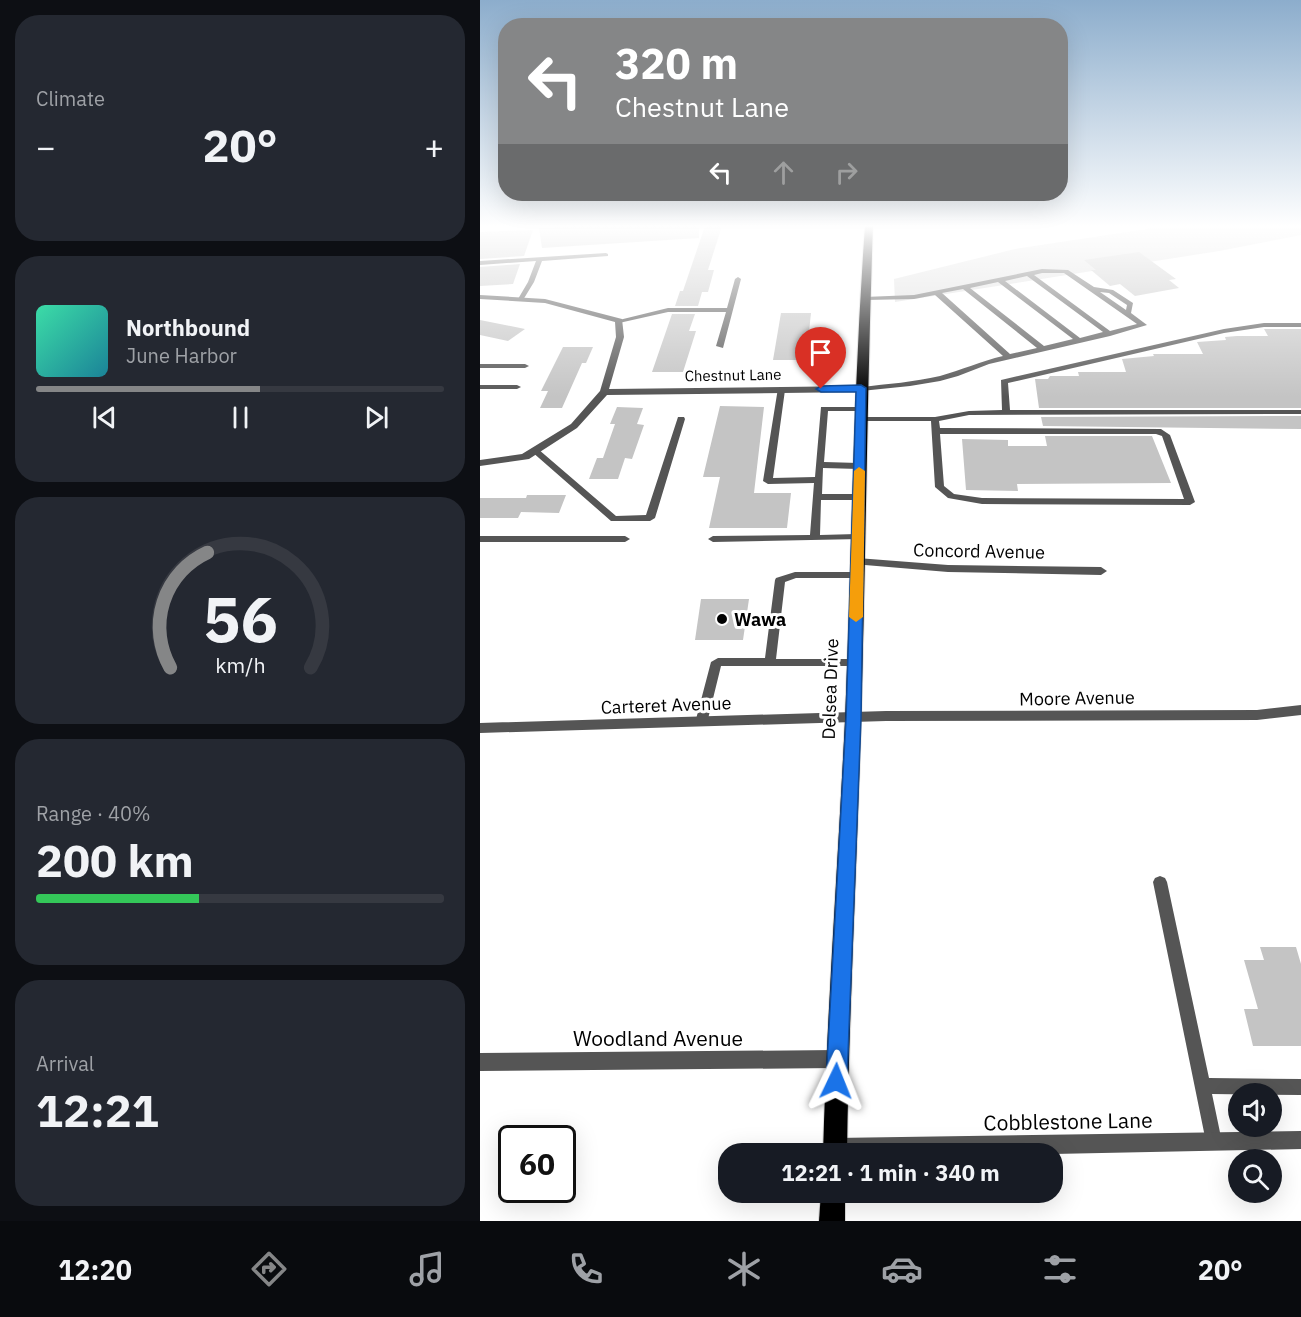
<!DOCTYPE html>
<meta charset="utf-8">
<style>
body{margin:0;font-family:"IBM Plex Sans",sans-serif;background:#242831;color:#f1f3f6;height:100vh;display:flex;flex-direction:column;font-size:22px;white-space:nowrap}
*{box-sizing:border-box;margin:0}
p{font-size:20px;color:#9ea1a6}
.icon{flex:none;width:33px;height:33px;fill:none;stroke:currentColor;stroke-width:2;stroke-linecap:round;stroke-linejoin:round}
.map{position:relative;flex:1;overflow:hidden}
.side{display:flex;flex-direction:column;gap:15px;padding:15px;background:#0d0f14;width:480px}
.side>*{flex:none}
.guide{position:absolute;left:18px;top:18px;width:570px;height:183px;border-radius:24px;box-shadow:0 6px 24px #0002;background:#858687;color:#fff;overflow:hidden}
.tools{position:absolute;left:748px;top:1083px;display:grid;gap:12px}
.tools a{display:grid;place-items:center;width:54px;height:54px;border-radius:50%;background:#171b24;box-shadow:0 6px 24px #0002;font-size:30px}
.speed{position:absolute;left:18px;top:1125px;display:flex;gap:12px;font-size:30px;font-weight:700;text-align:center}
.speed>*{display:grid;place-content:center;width:78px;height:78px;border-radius:50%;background:#171b24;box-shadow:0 6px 24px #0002;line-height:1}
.speed .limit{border:3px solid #111;border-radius:9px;background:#fff;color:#111}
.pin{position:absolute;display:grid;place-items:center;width:51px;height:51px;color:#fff;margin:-62px -26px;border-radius:50% 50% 50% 0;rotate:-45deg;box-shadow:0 0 6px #0007}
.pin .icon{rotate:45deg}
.me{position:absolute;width:66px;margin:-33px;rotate:2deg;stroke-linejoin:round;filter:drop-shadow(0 0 4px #0008)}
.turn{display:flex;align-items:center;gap:21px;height:126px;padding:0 18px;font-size:27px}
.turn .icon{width:78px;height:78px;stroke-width:2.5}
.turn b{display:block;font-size:42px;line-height:51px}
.lanes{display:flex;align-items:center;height:57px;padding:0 18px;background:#0003;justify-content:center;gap:30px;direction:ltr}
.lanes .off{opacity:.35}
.big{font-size:45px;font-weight:700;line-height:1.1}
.side .tile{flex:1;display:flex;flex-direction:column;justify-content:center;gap:9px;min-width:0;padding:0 21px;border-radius:24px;background:#242831}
.side .dial{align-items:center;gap:0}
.dial svg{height:156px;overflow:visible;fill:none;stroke:#363941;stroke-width:7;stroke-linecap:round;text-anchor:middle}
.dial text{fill:#f1f3f6;stroke:none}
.song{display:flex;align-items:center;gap:18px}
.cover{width:72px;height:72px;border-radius:9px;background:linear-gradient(135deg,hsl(160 70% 55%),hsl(190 70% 35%))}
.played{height:6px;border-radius:3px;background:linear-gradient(90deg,#858687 55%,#363941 55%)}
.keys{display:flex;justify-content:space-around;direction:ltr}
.heat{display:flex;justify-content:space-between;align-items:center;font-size:33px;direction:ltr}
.charge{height:9px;border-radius:4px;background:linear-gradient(90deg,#34c759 40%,#363941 0)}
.trip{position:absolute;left:238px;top:1143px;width:345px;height:60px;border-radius:24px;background:#171b24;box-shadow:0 6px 24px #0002;font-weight:700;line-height:60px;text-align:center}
.menu{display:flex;height:96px;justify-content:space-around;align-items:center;background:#090b0e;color:#9ea1a6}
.menu .icon{width:42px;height:42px}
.menu .on{color:#858687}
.menu b{font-size:27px;color:#f1f3f6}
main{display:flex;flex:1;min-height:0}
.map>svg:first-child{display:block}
.green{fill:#dcdcdc}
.building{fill:#c4c4c4}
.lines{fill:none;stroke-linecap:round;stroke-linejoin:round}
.primary-casing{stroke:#dbdbdb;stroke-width:2}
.service{fill:#555;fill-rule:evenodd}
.minor{fill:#555;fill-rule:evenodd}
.primary{fill:#000;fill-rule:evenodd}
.route{fill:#1a73e8;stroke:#114b97;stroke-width:1.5}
.slow{fill:#f59e0b}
.poi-dot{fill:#000;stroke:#fff;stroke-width:2}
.labels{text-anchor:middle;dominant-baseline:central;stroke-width:6;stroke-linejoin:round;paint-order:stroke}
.far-street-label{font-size:15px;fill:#000;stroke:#fff}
.street-label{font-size:18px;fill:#000;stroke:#fff}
.poi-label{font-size:18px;font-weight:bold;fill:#000;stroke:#fff;text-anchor:start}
.near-street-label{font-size:21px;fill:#000;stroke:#fff}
</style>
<main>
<section class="side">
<div class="tile"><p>Climate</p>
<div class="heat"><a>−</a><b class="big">20°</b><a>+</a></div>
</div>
<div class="tile">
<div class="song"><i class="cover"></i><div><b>Northbound</b><p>June Harbor</p></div></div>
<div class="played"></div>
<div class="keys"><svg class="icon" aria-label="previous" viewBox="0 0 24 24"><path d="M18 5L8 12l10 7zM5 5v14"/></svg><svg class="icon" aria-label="pause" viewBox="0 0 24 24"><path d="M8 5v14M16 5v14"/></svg><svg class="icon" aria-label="next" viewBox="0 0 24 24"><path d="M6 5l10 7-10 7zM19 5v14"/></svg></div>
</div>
<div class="tile dial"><svg viewBox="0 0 100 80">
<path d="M14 69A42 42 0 1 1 86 69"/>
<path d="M14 69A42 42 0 0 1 33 10" stroke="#858687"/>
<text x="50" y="56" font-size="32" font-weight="700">56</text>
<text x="50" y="72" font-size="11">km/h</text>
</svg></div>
<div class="tile"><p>Range · 40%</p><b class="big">200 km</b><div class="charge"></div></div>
<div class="tile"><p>Arrival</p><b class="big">12:21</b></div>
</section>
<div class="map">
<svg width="821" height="1221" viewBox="0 0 821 1221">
<rect width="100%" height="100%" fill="#fff"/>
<path class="green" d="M687 226H821V235L739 251 415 302 414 279 535 249Z"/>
<g class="building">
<path d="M93 226H219V238L62 248 59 228Z"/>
<path d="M225 226H242L228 270H234L228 292H222L218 306H195L200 291H203Z"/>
<path d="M53 230 44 256 0 259V232Z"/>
<path d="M659 252 696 279 689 280 699 288 655 296 640 284 630 286 611 270H616L604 260Z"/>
<path d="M40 264 33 284 0 286V267Z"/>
<path d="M301 313H331L326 360H293Z"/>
<path d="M192 314H215L209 331H216L203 372H172Z"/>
<path d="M0 320 45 329 28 341 0 335Z"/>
<path d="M784 329H821V408H559L555 379H568L570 376H599L598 372H646L642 359 674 356 673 354H723L717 342 746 340 745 337 757 336H788Z"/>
<path d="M83 347H113L106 363H102L82 408H60L68 391H61Z"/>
<path d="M240 406 284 407 274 493H311L307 528H229L240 477H223Z"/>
<path d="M137 407 163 408 157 424 164 425 152 459 145 458 138 479H109L117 458H123L135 424H130Z"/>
<path d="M821 416V429L563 426 561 417Z"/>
<path d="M565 436H672L691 483 537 484 538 491 486 490 482 439 528 440V446H567Z"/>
<path d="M47 495H86L79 513 41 512 38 518H0V498H46Z"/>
<path d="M221 599H269L263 640H215Z"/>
<path d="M780 947H816L821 964V1046H773L764 1009H778L764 960H784Z"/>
</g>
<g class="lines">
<defs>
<g id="primary">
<path d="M385 226H393C387 391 386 555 381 720 377 865 369 1009 367 1154H343C347 1009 358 865 365 720 372 555 373 390 385 226Z"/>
<path d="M341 1192H365V1221H339Z"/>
</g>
</defs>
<use href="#primary" class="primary-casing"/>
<g class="service">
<path d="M126 253 128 254V256L62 261 54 282 43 300 41 301 38 299 48 282 56 261 0 265V261Z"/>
<path d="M562 269 588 270 614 287 633 290 653 303 651 313 667 325 630 336 509 364 478 376 460 381 430 386 381 391 377 389 381 387C408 384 434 382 460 376 482 370 501 361 523 356L455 295 434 299 386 300 383 298 384 297 434 295ZM562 273H584L657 324 630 331 554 275ZM547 276 623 332 600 338 525 281ZM518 282 593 339 564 346 490 288ZM483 289 557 348 530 354 462 293ZM620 292 629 293 647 305 646 310Z"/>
<path d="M258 277 261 279 243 348 236 346 246 312H188L139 323 135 321 188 308H247L255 279Z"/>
<path d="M784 323H821V327H784L744 333 528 383 530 410H821V414L489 415 459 421 460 428 681 429 690 435 715 502 710 505 502 504 468 498 455 487 451 421H381L377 419 381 417H455L489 411 522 410 521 380 744 329ZM460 434H676L682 436 704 499 502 498 474 494 464 486Z"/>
<path d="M0 364H45L49 366 45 368H0Z"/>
<path d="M0 385H37L41 387 37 389H0Z"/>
<path d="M298 388H301L305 390 293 478 335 477 341 407H381L385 409 381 411H348L344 462 379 463 383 466 379 469 343 468 342 494H379L384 497 379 500H341L340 535 377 534 380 535 382 537 380 539 233 542 228 539 233 536 330 535 334 483 288 484 283 481Z"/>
<path d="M198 417H204L205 419 175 518 170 521H131L51 451 52 449H58L136 516 166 515Z"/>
<path d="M0 536H145L150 539 145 542H0Z"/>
<path d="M315 572H377L382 575 377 578H316L305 582 296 659H375L381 663 379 666H241L227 723 225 726H217L215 723 231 662 238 658H285L295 580 296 578Z"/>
<path d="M680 876 685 878 687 882 729 1078 821 1079V1095L732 1094 742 1142 740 1148 734 1150 728 1148 726 1142 673 882 675 878Z"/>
</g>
<g class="minor">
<path d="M0 295 65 299 142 319 144 337 129 389 381 386 386 389 381 392 127 395 97 428 49 459 0 466V460L42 454 91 424 120 391 136 337 135 322 65 303 0 299Z"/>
<path d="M377 558 468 565 621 567 627 571 621 575 468 572 373 564 371 562 373 560Z"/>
<path d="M821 705V715L777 720 406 721 0 733V723L406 711 777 710Z"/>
<path d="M357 1050 363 1053 366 1059 363 1065 357 1068 0 1071V1053Z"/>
<path d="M821 1131V1149L573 1154H348L345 1148 348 1141 355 1138Z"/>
</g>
<use href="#primary" class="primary"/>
</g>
<linearGradient id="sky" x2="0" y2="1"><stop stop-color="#8cadcc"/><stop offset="0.57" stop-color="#fff"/><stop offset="1" stop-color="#fff" stop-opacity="0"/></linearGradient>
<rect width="821" height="397" fill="url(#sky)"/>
<path class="route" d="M381 385 386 388 381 719 367 1081 364 1088 356 1091 349 1088 346 1081 366 719 376 392H341L336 389 341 386Z"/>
<path class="slow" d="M379 467 385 471 383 617 376 622 369 617 374 471Z"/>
<circle class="poi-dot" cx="242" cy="619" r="6"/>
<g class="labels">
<g class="far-street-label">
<text transform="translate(253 375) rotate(-1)">Chestnut Lane</text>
</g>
<g class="street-label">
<text transform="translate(499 551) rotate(1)">Concord Avenue</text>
<text transform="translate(350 689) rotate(-88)">Delsea Drive</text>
<text transform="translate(597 698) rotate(-1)">Moore Avenue</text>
<text transform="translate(186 705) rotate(-2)">Carteret Avenue</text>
</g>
<g class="poi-label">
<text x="254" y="619">Wawa</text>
</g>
<g class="near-street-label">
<text x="178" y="1038">Woodland Avenue</text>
<text transform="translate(588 1121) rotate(-1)">Cobblestone Lane</text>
</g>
</g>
</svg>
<div class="tools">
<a><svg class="icon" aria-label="sound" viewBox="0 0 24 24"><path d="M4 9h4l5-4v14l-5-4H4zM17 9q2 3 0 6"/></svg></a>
<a><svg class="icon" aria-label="search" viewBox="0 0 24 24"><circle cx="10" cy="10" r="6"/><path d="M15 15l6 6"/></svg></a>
</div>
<div class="speed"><div class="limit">60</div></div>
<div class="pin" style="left:341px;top:389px;background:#d93025"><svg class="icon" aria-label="arrive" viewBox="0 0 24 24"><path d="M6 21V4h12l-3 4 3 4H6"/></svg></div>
<svg class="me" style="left:356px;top:1081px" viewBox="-20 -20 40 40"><path d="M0-17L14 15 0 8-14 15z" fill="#1a73e8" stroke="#fff" stroke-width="4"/></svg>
<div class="trip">12:21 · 1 min · 340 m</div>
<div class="guide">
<div class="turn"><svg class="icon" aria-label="left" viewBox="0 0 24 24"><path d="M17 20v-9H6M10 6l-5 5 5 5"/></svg><div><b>320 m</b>Chestnut Lane</div></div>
<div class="lanes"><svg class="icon" aria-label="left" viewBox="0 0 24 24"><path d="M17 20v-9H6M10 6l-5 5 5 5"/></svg><svg class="icon off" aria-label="ahead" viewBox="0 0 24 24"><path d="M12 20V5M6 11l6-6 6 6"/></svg><svg class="icon off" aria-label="right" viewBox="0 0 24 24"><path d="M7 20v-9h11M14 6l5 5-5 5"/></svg></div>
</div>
</div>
</main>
<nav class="menu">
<b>12:20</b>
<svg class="icon on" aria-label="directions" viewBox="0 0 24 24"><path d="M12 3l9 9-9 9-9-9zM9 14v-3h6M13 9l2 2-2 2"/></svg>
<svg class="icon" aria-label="music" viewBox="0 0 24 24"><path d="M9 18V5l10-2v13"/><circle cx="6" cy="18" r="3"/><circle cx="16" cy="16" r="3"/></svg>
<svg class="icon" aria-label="phone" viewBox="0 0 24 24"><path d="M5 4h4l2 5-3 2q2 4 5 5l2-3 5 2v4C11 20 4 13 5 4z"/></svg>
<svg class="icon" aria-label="climate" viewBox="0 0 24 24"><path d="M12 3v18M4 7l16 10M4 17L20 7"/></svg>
<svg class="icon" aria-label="car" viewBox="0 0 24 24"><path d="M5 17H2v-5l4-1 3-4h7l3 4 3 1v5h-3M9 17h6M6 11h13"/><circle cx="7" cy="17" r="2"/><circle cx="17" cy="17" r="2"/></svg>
<svg class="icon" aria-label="filters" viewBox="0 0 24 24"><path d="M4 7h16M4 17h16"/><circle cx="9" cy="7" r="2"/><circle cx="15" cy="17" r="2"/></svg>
<b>20°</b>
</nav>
